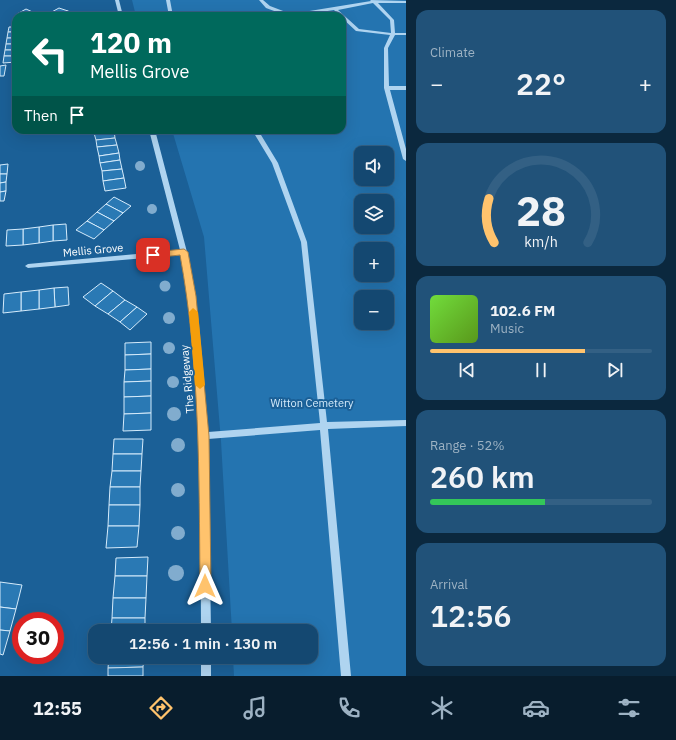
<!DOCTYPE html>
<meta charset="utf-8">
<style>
body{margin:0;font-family:"IBM Plex Sans",sans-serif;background:#215279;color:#f1f3f6;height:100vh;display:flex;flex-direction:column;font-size:15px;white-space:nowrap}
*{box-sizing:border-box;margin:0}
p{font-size:13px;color:#9db2c3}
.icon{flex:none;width:22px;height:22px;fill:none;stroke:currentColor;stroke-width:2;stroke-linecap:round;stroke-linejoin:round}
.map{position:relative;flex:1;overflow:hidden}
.panel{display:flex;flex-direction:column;gap:10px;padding:10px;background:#0b283e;width:270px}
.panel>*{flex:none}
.guide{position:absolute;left:12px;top:12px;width:334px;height:122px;border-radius:12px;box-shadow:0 4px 16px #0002,0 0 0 1px #336084;background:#00695c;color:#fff;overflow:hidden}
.controls{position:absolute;left:354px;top:146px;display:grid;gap:8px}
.controls a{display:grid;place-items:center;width:40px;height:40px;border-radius:8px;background:#144871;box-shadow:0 4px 16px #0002,0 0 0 1px #336084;font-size:20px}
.speed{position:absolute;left:12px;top:612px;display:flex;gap:8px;font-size:20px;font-weight:700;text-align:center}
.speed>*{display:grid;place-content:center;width:52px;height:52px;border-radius:50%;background:#144871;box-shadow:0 4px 16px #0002,0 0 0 1px #336084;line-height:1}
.speed .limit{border:6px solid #d22;background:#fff;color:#111}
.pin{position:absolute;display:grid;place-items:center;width:34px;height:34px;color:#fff;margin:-17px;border-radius:8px;box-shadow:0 2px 6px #0006}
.me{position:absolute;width:44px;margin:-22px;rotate:0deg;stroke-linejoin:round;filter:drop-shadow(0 0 3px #0008)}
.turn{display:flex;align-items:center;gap:14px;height:84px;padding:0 12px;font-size:18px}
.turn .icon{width:52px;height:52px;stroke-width:2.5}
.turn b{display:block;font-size:28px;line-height:34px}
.then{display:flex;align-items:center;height:38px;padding:0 12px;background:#0003;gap:8px;font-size:15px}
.big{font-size:30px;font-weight:600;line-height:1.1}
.panel .widget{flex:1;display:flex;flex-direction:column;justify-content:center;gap:6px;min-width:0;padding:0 14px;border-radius:12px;background:#215279}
.panel .dial{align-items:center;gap:0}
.dial svg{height:104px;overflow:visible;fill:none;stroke:#336084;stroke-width:7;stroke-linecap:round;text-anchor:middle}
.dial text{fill:#f1f3f6;stroke:none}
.song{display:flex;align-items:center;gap:12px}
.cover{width:48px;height:48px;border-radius:6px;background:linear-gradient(135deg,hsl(100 70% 55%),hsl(90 70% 35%))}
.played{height:4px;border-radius:2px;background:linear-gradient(90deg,#ffc36d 70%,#336084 70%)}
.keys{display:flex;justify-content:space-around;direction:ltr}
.heat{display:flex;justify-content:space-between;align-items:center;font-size:22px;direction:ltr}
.charge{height:6px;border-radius:3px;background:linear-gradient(90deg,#34c759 52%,#336084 0)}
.trip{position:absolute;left:88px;top:624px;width:230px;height:40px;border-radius:12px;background:#144871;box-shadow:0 4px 16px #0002,0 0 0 1px #336084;font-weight:600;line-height:40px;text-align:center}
.dock{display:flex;height:64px;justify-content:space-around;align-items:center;background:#081d2d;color:#9db2c3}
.dock .icon{width:28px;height:28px}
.dock .active{color:#ffc36d}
.dock b{font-size:18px;color:#f1f3f6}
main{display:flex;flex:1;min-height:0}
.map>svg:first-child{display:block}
.green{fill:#2474b0;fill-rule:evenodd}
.building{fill:#2a79b4;stroke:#d5ebfb}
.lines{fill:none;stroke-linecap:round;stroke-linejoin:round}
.minor{fill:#afd4f0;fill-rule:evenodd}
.tree{fill:#81acce}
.route{fill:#ffc36d;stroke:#a67f47}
.slow{fill:#f59e0b}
.labels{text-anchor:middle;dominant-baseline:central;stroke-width:4;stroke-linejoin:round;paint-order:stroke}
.street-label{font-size:11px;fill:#fff;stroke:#1b6097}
.park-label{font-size:11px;fill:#d5ebfb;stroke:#1b6097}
</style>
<main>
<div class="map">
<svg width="406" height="676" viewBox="0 0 406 676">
<rect width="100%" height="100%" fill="#1b6097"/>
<path class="green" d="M132 0H406V676H234L233 657H311V631H232L221 441 204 237 172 130H342V16H136ZM361 153H387V179H361ZM361 201H387V227H361ZM361 249H387V275H361ZM361 297H387V323H361Z"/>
<g class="building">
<path d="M59 8 68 11 60 16 48 14Z"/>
<path d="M26 9 37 14 33 16H23L17 14Z"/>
<path d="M68 11 76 15 60 16Z"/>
<path d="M9 27H16V32H8Z"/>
<path d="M8 32H16V38H7Z"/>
<path d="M7 38H16V44H6Z"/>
<path d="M6 44H16V50H5Z"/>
<path d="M5 50H16V56H4Z"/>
<path d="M4 56H16V62L3 63Z"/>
<path d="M6 65 4 76H0V66Z"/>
<path d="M114 130 115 138 96 140 94 133Z"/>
<path d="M115 138 117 145 97 147 96 140Z"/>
<path d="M117 145 119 153 99 156 97 147Z"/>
<path d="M119 153 120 160 100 163 99 156Z"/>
<path d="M120 160 122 169 102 171 100 163Z"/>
<path d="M8 164 7 174H0V165Z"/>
<path d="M122 169 124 178 103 181 102 171Z"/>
<path d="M0 174H7L6 182 0 183Z"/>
<path d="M124 178 126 188 105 191 103 181Z"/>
<path d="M6 182V191L0 192V183Z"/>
<path d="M6 191 4 201H0V192Z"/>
<path d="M114 197 131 206 123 213 106 204Z"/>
<path d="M106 204 123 213 114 221 97 212Z"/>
<path d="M97 212 114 221 104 230 87 221Z"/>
<path d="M87 221 104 230 94 239 76 230Z"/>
<path d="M66 224 67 240 53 241V225Z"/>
<path d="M53 225V241L39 243V227Z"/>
<path d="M39 227V243L23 245V229Z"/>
<path d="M23 229V245L6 246 7 230Z"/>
<path d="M101 283 113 291 95 306 83 297Z"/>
<path d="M68 287 69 305 55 307 54 288Z"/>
<path d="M54 288 55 307 39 309V290Z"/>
<path d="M39 290V309L21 311V292Z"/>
<path d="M113 291 125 300 108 314 95 306Z"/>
<path d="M21 292V311L3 313 4 294Z"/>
<path d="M125 300 137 307 120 322 108 314Z"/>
<path d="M137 307 147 314 130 330 120 322Z"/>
<path d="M151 342V354L125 355V343Z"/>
<path d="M151 354V369L125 370V355Z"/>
<path d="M151 369V381L124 382 125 370Z"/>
<path d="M151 381V396L124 397V382Z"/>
<path d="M151 396V413L124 414V397Z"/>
<path d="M151 413V430L123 431 124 414Z"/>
<path d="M114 439H143L142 454H113Z"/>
<path d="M113 454H142L141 471H112Z"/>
<path d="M112 471H141L140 487H110Z"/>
<path d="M110 487H140V505H109Z"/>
<path d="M109 505H140L139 526H108Z"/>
<path d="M108 526H139L137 547 106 548Z"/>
<path d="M148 557 147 576H115L116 558Z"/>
<path d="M115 576H147L146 598H113Z"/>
<path d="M0 582 22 585 16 609 0 607Z"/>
<path d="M113 598H146L145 618H112Z"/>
<path d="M0 607 16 609 10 631 0 630Z"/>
<path d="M112 618H145V631H111Z"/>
<path d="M0 630 10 631 3 655 0 654Z"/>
<path d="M109 657H144L143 667 108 668Z"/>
<path d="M143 667V676H108V668Z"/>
</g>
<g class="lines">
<g class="minor">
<path d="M115 0H119L123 16H119Z"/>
<path d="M166 0H170L173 16H169Z"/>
<path d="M259 0H263L270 6 291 14 371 1 370 0 406 1V3H378L394 20 395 33H406V35H395L388 48 389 86H406V90H390L406 149V161L403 159 384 88V48L390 35 356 31 342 18V16H340L334 10 295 16H284L285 15 266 8ZM373 3 390 20 391 33 359 29 338 10Z"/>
<path d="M149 130H155L187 252 195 296 208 432 320 423 301 242 272 163 252 130H258L278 163 307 242 327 422 406 420V426L328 429 351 676H341L320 430 208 439 211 631H201L200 436 189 296 181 255 28 268 25 266 28 264 180 250Z"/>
<rect x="201" y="657" width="10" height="19"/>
</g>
</g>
<g class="tree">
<circle cx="140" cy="166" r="5"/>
<circle cx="152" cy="209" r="5"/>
<circle cx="165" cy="286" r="5.5"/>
<circle cx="169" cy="318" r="6"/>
<circle cx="169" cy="348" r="6"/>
<circle cx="173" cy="382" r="6"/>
<circle cx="174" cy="414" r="7"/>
<circle cx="178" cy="445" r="7"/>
<circle cx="178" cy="490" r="7"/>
<circle cx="178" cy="533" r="7"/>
<circle cx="176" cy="573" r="8"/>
</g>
<path class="route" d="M184 249 188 252 196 296 209 436 211 586 210 590 205 592 201 590 200 586C199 475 200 364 180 255L153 258 148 255 153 252Z"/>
<path class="slow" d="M193 308 198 312 205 385 200 389 195 385 189 312Z"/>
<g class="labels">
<g class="street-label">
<text transform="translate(93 250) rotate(-5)">Mellis Grove</text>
<text transform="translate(187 379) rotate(-95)">The Ridgeway</text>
</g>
<g class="park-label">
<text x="312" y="403">Witton Cemetery</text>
</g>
</g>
</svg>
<div class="controls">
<a><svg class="icon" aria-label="sound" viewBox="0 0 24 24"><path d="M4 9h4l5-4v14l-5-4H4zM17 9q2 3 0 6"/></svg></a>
<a><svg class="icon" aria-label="layers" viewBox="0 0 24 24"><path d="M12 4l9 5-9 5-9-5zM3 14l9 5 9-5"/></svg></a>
<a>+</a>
<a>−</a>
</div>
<div class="speed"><div class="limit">30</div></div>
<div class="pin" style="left:153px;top:255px;background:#d93025"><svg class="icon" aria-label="arrive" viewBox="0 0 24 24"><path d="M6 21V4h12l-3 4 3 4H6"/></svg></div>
<svg class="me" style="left:205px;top:586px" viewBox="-20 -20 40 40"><path d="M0-17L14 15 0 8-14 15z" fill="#ffc36d" stroke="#fff" stroke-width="4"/></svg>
<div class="trip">12:56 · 1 min · 130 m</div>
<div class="guide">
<div class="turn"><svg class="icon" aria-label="left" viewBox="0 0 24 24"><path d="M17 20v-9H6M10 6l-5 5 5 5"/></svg><div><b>120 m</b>Mellis Grove</div></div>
<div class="then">Then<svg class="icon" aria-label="arrive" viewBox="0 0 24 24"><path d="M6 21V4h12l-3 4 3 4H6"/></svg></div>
</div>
</div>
<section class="panel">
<div class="widget"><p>Climate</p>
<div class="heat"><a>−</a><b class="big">22°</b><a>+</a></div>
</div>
<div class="widget dial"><svg viewBox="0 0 100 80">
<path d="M14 69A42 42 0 1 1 86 69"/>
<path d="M14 69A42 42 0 0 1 10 35" stroke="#ffc36d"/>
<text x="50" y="56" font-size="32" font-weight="700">28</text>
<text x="50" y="72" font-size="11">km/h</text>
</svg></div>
<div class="widget">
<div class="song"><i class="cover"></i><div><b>102.6 FM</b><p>Music</p></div></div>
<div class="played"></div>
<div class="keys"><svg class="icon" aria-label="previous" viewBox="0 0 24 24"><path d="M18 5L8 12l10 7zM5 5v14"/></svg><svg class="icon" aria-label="pause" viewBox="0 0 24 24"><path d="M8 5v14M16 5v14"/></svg><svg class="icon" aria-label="next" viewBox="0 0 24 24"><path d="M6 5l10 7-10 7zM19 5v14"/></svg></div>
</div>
<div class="widget"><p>Range · 52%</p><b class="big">260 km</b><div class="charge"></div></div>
<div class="widget"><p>Arrival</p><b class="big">12:56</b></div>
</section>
</main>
<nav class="dock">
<b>12:55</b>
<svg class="icon active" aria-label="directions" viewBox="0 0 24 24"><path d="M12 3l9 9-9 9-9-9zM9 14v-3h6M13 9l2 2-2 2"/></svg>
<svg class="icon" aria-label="music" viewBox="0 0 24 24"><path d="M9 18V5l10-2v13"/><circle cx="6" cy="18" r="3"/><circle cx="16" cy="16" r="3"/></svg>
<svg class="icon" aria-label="phone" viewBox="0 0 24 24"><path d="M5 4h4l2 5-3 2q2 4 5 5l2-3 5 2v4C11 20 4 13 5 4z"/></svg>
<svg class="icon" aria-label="climate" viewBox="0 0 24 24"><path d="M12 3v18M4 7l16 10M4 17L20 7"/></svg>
<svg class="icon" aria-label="car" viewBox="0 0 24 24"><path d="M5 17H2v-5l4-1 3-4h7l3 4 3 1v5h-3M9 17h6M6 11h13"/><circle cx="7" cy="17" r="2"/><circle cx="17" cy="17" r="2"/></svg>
<svg class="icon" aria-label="filters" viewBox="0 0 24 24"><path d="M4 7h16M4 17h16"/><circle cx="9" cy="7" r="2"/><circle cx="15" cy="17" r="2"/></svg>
</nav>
